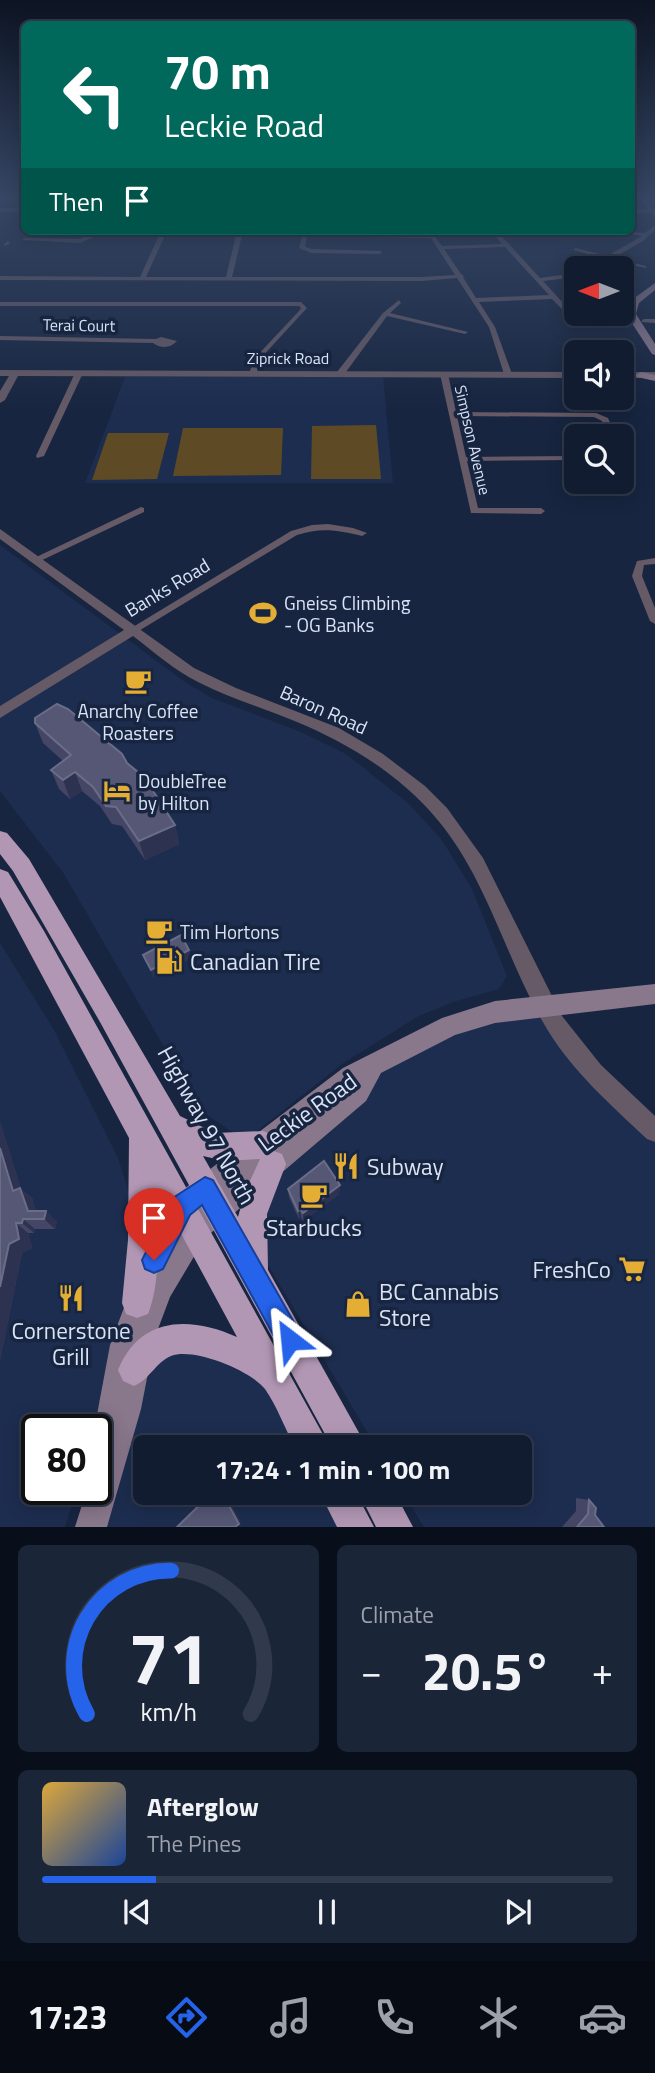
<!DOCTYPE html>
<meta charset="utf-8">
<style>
body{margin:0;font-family:"Titillium Web",sans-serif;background:#1a2538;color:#f1f3f6;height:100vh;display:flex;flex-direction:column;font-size:26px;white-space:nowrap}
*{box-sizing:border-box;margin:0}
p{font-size:23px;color:#9ca1ab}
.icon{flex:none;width:38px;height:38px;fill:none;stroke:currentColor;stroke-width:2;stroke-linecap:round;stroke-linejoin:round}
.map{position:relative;height:1527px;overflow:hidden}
.side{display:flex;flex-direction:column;gap:18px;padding:18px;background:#090f1a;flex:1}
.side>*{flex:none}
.hud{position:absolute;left:21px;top:21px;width:614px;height:214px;border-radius:10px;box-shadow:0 4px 18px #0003,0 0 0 2px #303a4c;background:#00695c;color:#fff;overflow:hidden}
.needle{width:46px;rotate:270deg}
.tools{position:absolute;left:564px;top:256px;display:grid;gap:14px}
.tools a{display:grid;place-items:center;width:70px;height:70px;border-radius:10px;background:#111c30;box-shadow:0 4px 18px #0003,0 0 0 2px #303a4c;font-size:35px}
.speed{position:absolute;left:21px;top:1414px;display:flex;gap:14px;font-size:35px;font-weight:700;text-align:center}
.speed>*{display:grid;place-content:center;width:91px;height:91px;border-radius:50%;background:#111c30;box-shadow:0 4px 18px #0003,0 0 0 2px #303a4c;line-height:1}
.speed .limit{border:4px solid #111;border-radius:10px;background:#fff;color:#111}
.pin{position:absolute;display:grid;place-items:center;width:60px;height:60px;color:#fff;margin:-72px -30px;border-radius:50% 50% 50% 0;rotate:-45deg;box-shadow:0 0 7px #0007}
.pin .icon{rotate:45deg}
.me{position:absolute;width:77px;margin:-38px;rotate:331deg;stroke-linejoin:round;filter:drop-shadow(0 0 5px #0008)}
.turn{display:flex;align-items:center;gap:24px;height:147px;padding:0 28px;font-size:32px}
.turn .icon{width:91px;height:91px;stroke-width:2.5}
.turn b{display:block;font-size:49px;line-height:60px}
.then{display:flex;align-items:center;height:66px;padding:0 28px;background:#0003;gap:14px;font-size:26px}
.big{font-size:52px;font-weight:700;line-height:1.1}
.side .card{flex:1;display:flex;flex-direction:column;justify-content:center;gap:10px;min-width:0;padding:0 24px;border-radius:10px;background:#1a2538}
.side .dial{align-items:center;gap:0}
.dial svg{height:182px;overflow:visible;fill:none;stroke:#303a4c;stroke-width:7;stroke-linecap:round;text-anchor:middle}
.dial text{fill:#f1f3f6;stroke:none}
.song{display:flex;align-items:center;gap:21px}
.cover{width:84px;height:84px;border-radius:10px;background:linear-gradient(135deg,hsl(40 70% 55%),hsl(220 70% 35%))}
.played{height:7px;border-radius:4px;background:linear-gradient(90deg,#2563eb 20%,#303a4c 20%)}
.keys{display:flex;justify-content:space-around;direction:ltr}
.heat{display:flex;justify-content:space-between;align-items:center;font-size:38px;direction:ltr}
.side .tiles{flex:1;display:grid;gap:18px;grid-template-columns:1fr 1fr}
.card:last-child{grid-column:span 2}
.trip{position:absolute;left:133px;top:1435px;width:399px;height:70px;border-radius:10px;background:#111c30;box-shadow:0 4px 18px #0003,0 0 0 2px #303a4c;font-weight:700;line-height:70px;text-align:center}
.menu{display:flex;height:112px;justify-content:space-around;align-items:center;background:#070b13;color:#9ca1ab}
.menu .icon{width:49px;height:49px}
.menu .on{color:#2563eb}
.menu b{font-size:32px;color:#f1f3f6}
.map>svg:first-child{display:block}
.built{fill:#1d2d4f}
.green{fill:#5e4b25}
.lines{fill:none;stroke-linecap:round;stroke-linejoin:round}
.minor{fill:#655a66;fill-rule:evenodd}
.tertiary{fill:#655a66;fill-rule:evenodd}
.secondary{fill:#89778b;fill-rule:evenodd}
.trunk{fill:#b297b4;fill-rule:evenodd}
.wall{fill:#454665}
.shaded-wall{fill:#2c3250}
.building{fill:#555774;stroke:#6a6d88;stroke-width:2}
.route{fill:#2563eb;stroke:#184099;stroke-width:2}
.labels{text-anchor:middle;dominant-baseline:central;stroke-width:7;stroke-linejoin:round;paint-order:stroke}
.far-street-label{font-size:16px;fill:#d9e3f5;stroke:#172540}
.street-label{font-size:19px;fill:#d9e3f5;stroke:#172540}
.poi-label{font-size:19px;fill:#d9e3f5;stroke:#172540;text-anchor:start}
.near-poi-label{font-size:23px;fill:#d9e3f5;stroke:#172540;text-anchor:start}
.near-street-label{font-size:23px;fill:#d9e3f5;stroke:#172540}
</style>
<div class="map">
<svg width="655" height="1527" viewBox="0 0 655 1527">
<rect width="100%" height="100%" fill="#172540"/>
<g class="built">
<path d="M125 377H383L393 483H85Z"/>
<path d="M0 545 185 682 212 698 301 732 346 754 408 803 442 840 472 889 507 976 499 989 453 1002 417 1017 342 1064 256 1132 235 1134 201 1111 64 874 0 791Z"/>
<path d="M0 943 54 1030 118 1158 132 1202 126 1294 93 1430H37V1489H77L65 1527H0Z"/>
<path d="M540 1014 575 1068 655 1142V1527H424L403 1493H520V1447H376L262 1255 259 1213 281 1168 372 1080 404 1057 460 1031 502 1018Z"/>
<path d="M169 1352H202L271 1387 301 1447H145V1493H324L341 1527H97L146 1375Z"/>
</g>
<g class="green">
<path d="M376 425 381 479H311L312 426Z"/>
<path d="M183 428H283L281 475 173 476Z"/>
<path d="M108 433H169L157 479 92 480Z"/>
</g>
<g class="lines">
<g class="minor">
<path d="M639 197H643L655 212V217Z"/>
<path d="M655 225V230L643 241 613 258 646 266V268L609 260 595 268H587L603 258 573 250 576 248 607 256 642 236 613 231 645 233Z"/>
<path d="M86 231H92L94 237 80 243 22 240 25 238 79 239 88 236Z"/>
<path d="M161 231H167L146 277H226L237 231 433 234 442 246 502 244 491 231H497L540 278 576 273V277L543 281 576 317 635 318 638 320 635 322 574 321 552 299 479 302 495 327 512 374 508 376 504 374 489 327 457 278 421 281 0 280V276L140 277ZM242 236H302L299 248 311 253 380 254 382 251 312 249 305 247 307 236 431 238 455 275 421 277H232ZM505 247 549 295 476 298 463 277 464 276 461 274 444 249Z"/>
<path d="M8 241 10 244 4 246V244Z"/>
<path d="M399 300 401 303 390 313 468 332 465 334 387 316 343 376H337V372L383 313Z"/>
<path d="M0 302H301L307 308 259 360 257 374 253 376 249 374 254 359 299 311 301 308 299 306H0Z"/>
<path d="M644 319H655V323L642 322V320Z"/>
<path d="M0 336 156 339 161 337 177 341C171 348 161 349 153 343L0 340Z"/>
<path d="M79 371 83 373 44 456 37 458 36 456 75 373Z"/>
<path d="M444 372 448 374 456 412 596 413 608 418 616 436H608L602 421 594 417 457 416 466 457 576 456V460L467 461 478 508H541L545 511 541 514 471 513 440 374Z"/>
<path d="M141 507 144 508V512L38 562 35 563 30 560Z"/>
<path d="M328 524 353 528 367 533 362 536C339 530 320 527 297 535L137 632H129L128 630 291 531 312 525Z"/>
<path d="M655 558V564L644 565 642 576 655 608V624L650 621 632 576 637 561Z"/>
</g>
<g class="tertiary">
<rect x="0" y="208" width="24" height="4"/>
<rect x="632" y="209" width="23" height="4"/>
<path d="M0 370 576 372V378L18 376 5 400 0 403V391L9 376H0Z"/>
<rect x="621" y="372" width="34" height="6"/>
<path d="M0 529 194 668 236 688 339 728 383 754 425 786 447 808 483 858 562 1016 601 1065 655 1116V1142L647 1139C611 1105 573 1072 547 1029 506 961 488 879 436 818 400 775 348 743 297 722 264 708 229 698 198 682 174 670 154 652 133 636L0 718V706L124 630 0 539Z"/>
</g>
<g class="secondary">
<path d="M655 283V290L639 303 636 314 655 344V355L652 354 626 314 633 299Z"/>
<path d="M641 372 655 375V381L637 377 636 375Z"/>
<path d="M655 984V1004L495 1023 455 1035 381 1073 366 1101 205 1238 170 1297 155 1337 141 1409 107 1527H75L87 1489H96L99 1450 96 1420 110 1345 145 1251 172 1198 343 1068 442 1018 495 1001Z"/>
</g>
<g class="trunk">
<path d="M0 831 7 833 29 859 180 1116 215 1133 263 1131 273 1135 277 1145 274 1151 282 1154 286 1164 267 1214 268 1270 367 1447H332L100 1022 13 871 0 854ZM203 1156 225 1161 260 1159 245 1192 238 1217Z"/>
<path d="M0 869 8 872 44 931 330 1447H295C285 1429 277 1406 265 1389 251 1371 194 1347 171 1356 156 1362 150 1379 134 1386L123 1381 118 1370C140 1316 190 1316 237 1337L157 1189C157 1226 162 1280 148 1314L137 1318 126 1314 122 1303 128 1240 129 1138 0 897Z"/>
<path d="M320 1493H356L374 1527H337Z"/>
<path d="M359 1493H395L413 1527H376Z"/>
</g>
</g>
<g class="wall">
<path d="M35 723 127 763 175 825 179 844 145 860 122 826 112 824 100 806 82 791 70 799 59 789 51 770 63 761 43 743Z"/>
<path d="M0 1122 21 1189 32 1198 36 1211 57 1221 55 1229H35L34 1233H28L32 1248 22 1253 0 1360Z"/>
<path d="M340 1185 339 1194 303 1221 301 1217 299 1219 289 1197 288 1189Z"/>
<path d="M576 1498 589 1500 595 1515 604 1527H562L576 1511Z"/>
</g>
<g class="shaded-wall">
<path d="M75 772 82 791 70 799 63 780Z"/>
<path d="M175 825 179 844 145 860 139 841Z"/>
<path d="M189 950 192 958 153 978 151 970Z"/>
<path d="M0 1122 21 1189 32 1198 39 1219 28 1211 13 1191 0 1148Z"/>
<path d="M340 1185 339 1194 303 1221V1213Z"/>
<path d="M300 1209 301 1217 299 1219 298 1211Z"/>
<path d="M46 1211 57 1221 55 1229 44 1219Z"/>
<path d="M23 1219 35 1229 34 1233 22 1223Z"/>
<path d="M16 1223 28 1233 32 1248 22 1253 0 1360V1287L9 1244Z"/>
<path d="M222 1493H226L241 1522 236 1527H235Z"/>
</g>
<g class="building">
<path d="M57 704 68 709 122 754 127 763 144 777 175 825 139 841 116 807 106 806 93 787 75 772 63 780 51 770 71 755 35 723V718Z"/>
<path d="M181 935 189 950 151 970 143 955Z"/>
<path d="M0 1148 13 1191 20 1188 28 1211H46L44 1219H23L22 1223H16L19 1239 9 1244 0 1287Z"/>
<path d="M324 1161 340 1185 303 1213 300 1209 298 1211 288 1189Z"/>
<path d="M212 1493H222L239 1524 235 1527H177Z"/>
<path d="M589 1500 596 1508 595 1515 604 1527H577L588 1514Z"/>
</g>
<linearGradient id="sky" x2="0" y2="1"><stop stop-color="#0d1423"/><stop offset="0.48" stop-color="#364664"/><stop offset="1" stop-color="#364664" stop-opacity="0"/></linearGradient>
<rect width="655" height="411" fill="url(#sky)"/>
<path class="route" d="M205 1177 213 1180 299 1331 303 1340 299 1349 290 1353 281 1349 202 1205 190 1215 163 1269 154 1273 145 1269 142 1260 173 1198Z"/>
<defs>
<symbol id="stadium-bare" viewBox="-9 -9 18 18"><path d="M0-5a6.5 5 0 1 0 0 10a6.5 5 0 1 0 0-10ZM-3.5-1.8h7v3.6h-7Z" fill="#e4ae35" stroke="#172540" stroke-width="2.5" paint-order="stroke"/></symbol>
<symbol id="cafe-bare" viewBox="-9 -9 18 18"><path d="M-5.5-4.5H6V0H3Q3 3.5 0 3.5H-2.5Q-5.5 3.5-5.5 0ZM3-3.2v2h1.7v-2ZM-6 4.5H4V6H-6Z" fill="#e4ae35" stroke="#172540" stroke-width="2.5" paint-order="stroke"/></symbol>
<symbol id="hotel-bare" viewBox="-9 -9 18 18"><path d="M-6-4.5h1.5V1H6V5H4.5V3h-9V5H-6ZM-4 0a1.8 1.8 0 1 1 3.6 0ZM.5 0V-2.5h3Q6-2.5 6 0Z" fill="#e4ae35" stroke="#172540" stroke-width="2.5" paint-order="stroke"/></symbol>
<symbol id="fuel-bare" viewBox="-9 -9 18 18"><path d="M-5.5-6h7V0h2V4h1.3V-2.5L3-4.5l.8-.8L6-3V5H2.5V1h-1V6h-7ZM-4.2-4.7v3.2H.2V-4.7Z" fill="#e4ae35" stroke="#172540" stroke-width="2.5" paint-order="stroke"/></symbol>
<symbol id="restaurant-bare" viewBox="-9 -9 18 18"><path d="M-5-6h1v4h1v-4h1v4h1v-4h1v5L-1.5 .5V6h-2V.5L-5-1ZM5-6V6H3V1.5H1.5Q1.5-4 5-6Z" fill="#e4ae35" stroke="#172540" stroke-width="2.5" paint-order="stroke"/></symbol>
<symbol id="supermarket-bare" viewBox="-9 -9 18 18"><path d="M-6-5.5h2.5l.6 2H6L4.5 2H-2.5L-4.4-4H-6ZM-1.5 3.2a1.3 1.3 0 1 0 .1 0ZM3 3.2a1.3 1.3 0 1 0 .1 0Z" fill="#e4ae35" stroke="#172540" stroke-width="2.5" paint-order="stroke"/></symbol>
<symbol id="shop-bare" viewBox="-9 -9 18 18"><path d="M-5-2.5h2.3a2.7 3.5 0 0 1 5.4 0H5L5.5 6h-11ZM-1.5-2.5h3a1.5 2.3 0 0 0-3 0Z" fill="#e4ae35" stroke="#172540" stroke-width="2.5" paint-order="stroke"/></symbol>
</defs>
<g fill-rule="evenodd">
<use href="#stadium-bare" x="244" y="594" width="38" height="38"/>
<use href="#cafe-bare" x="119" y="662" width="38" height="38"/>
<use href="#hotel-bare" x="98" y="772" width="38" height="38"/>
<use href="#cafe-bare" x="140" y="912" width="38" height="38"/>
<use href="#fuel-bare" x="150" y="942" width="38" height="38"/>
<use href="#restaurant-bare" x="327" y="1147" width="38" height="38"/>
<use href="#cafe-bare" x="295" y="1176" width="38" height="38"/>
<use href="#supermarket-bare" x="613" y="1250" width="38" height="38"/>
<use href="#restaurant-bare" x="52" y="1279" width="38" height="38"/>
<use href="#shop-bare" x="339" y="1285" width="38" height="38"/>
</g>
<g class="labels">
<g class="far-street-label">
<text transform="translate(79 325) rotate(1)">Terai Court</text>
<text x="288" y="358">Ziprick Road</text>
<text transform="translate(473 440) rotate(77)">Simpson Avenue</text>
</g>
<g class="street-label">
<text transform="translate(167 587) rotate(-31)">Banks Road</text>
<text transform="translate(324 709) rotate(24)">Baron Road</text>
</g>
<g class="poi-label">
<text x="284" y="602">Gneiss Climbing<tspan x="284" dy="22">- OG Banks</tspan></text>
<text x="138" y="710" text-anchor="middle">Anarchy Coffee<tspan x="138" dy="22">Roasters</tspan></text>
<text x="138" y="780">DoubleTree<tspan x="138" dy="22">by Hilton</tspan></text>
<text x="180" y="931">Tim Hortons</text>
</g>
<g class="near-poi-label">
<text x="190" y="961">Canadian Tire</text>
<text x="367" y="1166">Subway</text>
<text x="314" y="1227" text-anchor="middle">Starbucks</text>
<text x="611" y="1269" text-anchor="end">FreshCo</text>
<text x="379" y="1291">BC Cannabis<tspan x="379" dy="26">Store</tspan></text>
<text x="71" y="1330" text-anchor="middle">Cornerstone<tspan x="71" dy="26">Grill</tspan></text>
</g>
<g class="near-street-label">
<text transform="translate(307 1112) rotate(-36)">Leckie Road</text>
<text transform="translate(207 1125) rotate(61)">Highway 97 North</text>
</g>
</g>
</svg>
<div class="tools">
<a><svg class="needle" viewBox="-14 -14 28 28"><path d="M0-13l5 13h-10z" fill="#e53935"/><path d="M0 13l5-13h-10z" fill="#9ca1ab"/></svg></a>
<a><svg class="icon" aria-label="sound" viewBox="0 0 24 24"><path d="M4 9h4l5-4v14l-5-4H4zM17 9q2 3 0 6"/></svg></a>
<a><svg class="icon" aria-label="search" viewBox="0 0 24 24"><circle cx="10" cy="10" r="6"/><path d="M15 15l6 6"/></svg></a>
</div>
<div class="speed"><div class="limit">80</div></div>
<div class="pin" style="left:154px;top:1260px;background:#d93025"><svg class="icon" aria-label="arrive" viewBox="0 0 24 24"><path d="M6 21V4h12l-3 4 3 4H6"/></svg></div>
<svg class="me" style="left:290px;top:1340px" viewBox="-20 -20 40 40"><path d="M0-17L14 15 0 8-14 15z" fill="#2563eb" stroke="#fff" stroke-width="4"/></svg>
<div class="trip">17:24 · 1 min · 100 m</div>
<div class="hud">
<div class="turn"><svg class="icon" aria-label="left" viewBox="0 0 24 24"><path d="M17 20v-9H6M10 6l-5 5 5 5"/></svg><div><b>70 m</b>Leckie Road</div></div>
<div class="then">Then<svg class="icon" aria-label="arrive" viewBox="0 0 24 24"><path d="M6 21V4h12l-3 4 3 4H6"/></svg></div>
</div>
</div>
<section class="side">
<div class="tiles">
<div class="card dial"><svg viewBox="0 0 100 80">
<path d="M14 69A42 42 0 1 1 86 69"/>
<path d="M14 69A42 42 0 0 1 51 6" stroke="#2563eb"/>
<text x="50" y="56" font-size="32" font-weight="700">71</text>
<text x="50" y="72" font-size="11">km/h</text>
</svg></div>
<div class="card"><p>Climate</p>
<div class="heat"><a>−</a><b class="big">20.5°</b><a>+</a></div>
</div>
<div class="card">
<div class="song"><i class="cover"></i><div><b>Afterglow</b><p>The Pines</p></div></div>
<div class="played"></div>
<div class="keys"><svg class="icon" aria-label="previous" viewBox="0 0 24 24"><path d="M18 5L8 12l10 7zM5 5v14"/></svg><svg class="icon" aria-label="pause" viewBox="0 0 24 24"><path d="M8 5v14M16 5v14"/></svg><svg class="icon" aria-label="next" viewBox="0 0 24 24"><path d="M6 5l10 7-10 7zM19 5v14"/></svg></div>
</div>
</div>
</section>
<nav class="menu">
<b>17:23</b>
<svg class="icon on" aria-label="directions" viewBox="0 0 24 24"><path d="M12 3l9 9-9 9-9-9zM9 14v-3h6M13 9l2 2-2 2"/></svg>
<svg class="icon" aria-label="music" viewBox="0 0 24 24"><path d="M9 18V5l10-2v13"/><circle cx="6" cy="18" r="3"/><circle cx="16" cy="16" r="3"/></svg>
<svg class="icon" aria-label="phone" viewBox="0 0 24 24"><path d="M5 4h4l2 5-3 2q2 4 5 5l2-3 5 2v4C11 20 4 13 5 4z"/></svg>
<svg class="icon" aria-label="climate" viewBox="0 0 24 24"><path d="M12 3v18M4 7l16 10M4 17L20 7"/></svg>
<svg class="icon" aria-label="car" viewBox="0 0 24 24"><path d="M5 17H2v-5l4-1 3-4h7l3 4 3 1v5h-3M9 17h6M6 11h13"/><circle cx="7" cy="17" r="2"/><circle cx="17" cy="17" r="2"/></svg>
</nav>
